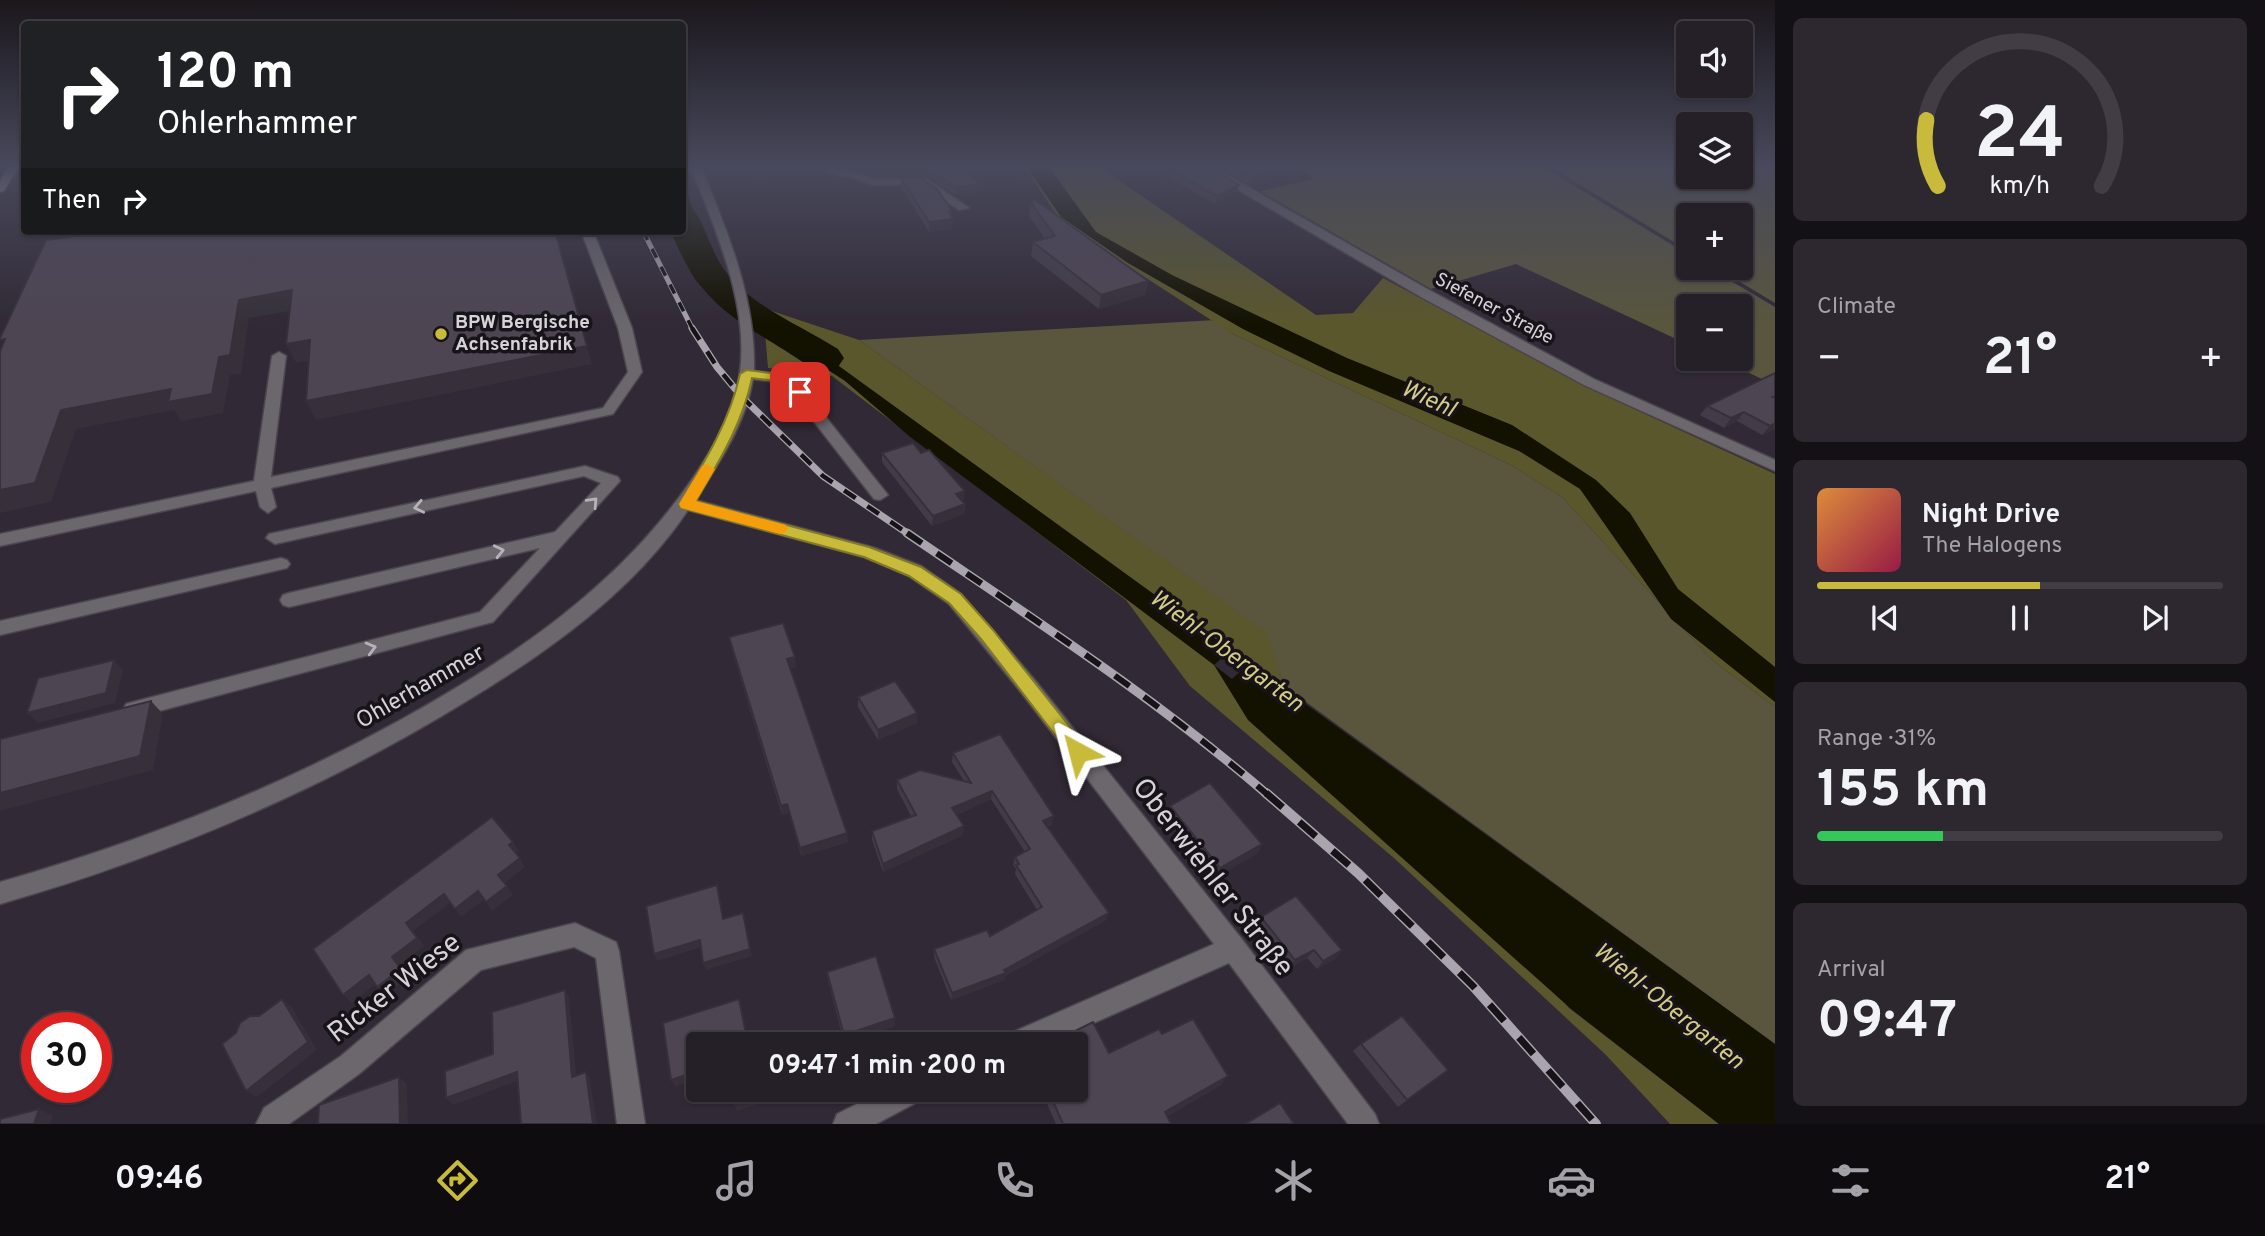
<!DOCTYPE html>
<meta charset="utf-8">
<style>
body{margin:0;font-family:Overpass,sans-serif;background:#2d2730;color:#f1f3f6;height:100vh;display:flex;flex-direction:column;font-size:26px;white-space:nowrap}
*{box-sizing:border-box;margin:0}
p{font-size:23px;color:#a3a2a8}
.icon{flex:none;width:38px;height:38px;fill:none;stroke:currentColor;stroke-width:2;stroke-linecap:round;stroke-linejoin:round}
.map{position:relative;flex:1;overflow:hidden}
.details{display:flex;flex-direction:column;gap:18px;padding:18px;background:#141116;width:490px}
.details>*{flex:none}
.top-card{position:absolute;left:21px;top:21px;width:665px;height:214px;border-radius:7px;box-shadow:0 2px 5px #0004,0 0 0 2px #423d45;background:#202124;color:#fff;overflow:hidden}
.controls{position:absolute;left:1676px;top:21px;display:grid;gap:14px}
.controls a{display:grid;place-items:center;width:77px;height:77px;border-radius:7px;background:#251f28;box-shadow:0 2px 5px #0004,0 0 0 2px #423d45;font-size:35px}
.speed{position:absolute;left:21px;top:1012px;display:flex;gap:14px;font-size:35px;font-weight:700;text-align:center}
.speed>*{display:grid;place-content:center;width:91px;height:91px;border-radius:50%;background:#251f28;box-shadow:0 2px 5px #0004,0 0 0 2px #423d45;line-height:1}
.speed .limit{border:10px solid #d22;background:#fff;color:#111}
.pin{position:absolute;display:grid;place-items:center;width:60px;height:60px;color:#fff;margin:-30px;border-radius:14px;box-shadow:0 4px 10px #0006}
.me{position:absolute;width:77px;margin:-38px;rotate:322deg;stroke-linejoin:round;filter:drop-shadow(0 0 5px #0008)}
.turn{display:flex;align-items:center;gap:24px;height:147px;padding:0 21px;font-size:32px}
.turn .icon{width:91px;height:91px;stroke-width:2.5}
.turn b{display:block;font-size:49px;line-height:60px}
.then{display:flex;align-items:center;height:66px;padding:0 21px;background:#0003;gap:14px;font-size:26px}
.big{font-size:52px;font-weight:700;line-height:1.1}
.details .tile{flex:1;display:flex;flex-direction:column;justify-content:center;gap:10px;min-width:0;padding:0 24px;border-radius:10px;background:#2d2730}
.details .dial{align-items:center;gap:0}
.dial svg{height:182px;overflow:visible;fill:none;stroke:#423d45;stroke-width:7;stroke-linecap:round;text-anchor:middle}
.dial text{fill:#f1f3f6;stroke:none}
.song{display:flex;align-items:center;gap:21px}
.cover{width:84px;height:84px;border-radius:10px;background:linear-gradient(135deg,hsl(30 70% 55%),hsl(340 70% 35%))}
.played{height:7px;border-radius:4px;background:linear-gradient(90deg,#c8bb3b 55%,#423d45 55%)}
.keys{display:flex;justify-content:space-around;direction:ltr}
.heat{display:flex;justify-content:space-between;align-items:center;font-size:38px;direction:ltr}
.charge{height:10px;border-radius:5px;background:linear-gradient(90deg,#34c759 31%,#423d45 0)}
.trip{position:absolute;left:686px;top:1032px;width:402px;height:70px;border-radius:7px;background:#251f28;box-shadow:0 2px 5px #0004,0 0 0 2px #423d45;font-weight:700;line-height:70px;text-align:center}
.dock{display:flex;height:112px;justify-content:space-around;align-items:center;background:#0f0c10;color:#a3a2a8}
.dock .icon{width:49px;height:49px}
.dock .on{color:#c8bb3b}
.dock b{font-size:32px;color:#f1f3f6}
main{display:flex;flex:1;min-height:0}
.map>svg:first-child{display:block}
.green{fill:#59563d}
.forest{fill:#5b572d}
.water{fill:#131100}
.pier{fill:#312935}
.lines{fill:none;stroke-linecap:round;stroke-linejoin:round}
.river{fill:#131100;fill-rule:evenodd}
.minor-casing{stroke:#4c444f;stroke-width:3}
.major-casing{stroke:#4c444f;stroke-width:3}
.minor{fill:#6b676d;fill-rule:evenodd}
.major{fill:#a9a0ae;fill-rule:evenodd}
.rail-far3-casing{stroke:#a9a4ad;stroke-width:5}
.rail-far2-casing{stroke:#a9a4ad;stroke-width:7}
.rail-far1-casing{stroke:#a9a4ad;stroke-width:9}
.rail-casing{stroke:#a9a4ad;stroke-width:10}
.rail-far3{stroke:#171319;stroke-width:3.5;stroke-dasharray:10;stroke-linecap:butt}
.rail-far2{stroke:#171319;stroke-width:4.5;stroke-dasharray:14;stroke-linecap:butt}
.rail-far1{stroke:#171319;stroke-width:6;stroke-dasharray:18;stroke-linecap:butt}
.rail{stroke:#171319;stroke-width:7;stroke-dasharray:22;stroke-linecap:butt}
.wall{fill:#433b47}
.shaded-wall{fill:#37303a}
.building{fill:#4e4553;stroke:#37303a;stroke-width:2}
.oneway{stroke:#b7b2b9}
.route{fill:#c8bb3b;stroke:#827a26;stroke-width:2}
.slow{fill:#f59e0b}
.poi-dot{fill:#c8bb3b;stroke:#171319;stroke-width:2.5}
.labels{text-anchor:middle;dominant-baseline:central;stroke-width:7;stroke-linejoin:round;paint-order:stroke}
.far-street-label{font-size:19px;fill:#d7d2da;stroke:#171319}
.far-poi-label{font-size:19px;font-weight:bold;fill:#d7d2da;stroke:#171319;text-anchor:start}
.street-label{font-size:23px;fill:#d7d2da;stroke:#171319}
.water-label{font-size:24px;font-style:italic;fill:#d3cc86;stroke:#171319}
.near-street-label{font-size:28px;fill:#d7d2da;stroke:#171319}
</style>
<main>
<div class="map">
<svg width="1775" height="1124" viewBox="0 0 1775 1124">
<rect width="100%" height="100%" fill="#312935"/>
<g class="green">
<path d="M1296 167H1543L1689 255V268H1709L1775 307V385L1719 359H1741V306H1689V345L1516 264 1431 289 1260 191 1315 179Z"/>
<path d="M1551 167H1689V177H1741V167H1775V303L1717 268H1741V215H1689V251Z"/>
<path d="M1216 320 1231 333 1511 465 1562 497 1712 660 1775 707V1044L1284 686 1266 633 859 340Z"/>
</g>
<g class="forest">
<path d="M1024 167H1099L1316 315 1353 313 1383 278 1591 389 1775 474V707L1712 660 1562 497 1511 465 1231 333 1063 224Z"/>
<path d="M763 308 859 340 1267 633 1284 686 1569 1008 1719 1124H1670L1606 1055 1394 858 1190 686 1126 600 832 376 768 368Z"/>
</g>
<g class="water">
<path d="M1027 167H1049L1096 232 1172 275 1347 358 1512 425 1596 480 1630 513 1678 589 1775 667V702L1671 619 1580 489 1519 451 1329 371 1243 329 1128 263 1061 217Z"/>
<path d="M683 183 720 278 725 303C690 286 688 266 675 231H682Z"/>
<path d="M763 308 781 324 1775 1044V1124H1719L1570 1008 1248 720 1214 665 909 436 845 381 767 330Z"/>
</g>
<path class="pier" d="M1232 649 1251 662 1232 679 1214 665Z"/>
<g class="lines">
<path class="river" d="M682 207 694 210C706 228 711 250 723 268 749 306 801 325 838 349L844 358 838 367 824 370 810 367C743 321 703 313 671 231H682Z"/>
<defs>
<g id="minor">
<path d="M691 167H701C728 233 756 299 754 371L780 374 797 381 888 495 880 500 874 499 787 387 777 382 753 379C746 424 719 463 695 500L875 548 921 566 961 594 1034 679 1241 938 1375 1114 1379 1124H1348L1229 963 1044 1045H1000L1004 1036 1214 944 1020 691 949 604 909 576 864 557 688 510C634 591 548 652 465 702 320 791 163 857 0 904V882C141 842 276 789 404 718 514 657 618 586 690 482 712 451 733 416 739 379 751 307 716 232 691 167Z"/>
<path d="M825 167 852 171 875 179H927L969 208 959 210 921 184 874 185 850 177 827 173Z"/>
<path d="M1199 167H1213L1431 291 1594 379 1775 460V471L1584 385 1421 297Z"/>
<path d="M581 231H593L632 328 642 372 613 414 271 488 276 507 268 513 260 507 256 491 0 546V534L254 481 272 356 279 352 286 356 271 477 603 408 628 372 618 328Z"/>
<path d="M585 466 618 477 620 481 493 622 133 718 126 716 123 710 126 704 133 702 480 612 540 548 289 607 283 605 280 600 283 595 289 593 555 532 601 483 584 476 275 544 266 538 269 534Z"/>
<path d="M281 558 287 560 290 564 287 568 0 635V621Z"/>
<path d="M575 923 616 942 619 951 645 1124H617L596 958 574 947 481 970 359 1074 289 1124H256L264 1108 341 1056 466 950Z"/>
<path d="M885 1090H927L923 1099 876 1124H833L837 1114Z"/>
</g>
<path id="major" d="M8 167H19L4 191 0 192V181Z"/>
</defs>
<use href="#minor" class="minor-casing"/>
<use href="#major" class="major-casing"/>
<use href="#minor" class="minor"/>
<use href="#major" class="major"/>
<defs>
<path id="rail-far3" d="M643 231 693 330"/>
<path id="rail-far2" d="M692 328 717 367 742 397 823 476 910 535"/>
<path id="rail-far1" d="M907 533C1030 617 1156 698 1268 795"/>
<path id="rail" d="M1266 793 1358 873 1473 986 1596 1124"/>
</defs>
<use href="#rail-far3" class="rail-far3-casing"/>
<use href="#rail-far2" class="rail-far2-casing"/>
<use href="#rail-far1" class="rail-far1-casing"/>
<use href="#rail" class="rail-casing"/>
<use href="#rail-far3" class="rail-far3"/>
<use href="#rail-far2" class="rail-far2"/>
<use href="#rail-far1" class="rail-far1"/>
<use href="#rail" class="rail"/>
</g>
<g class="wall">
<path d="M868 167H966L977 193 955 195 927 176H875L870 174Z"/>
<path d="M1151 167H1210L1237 192 1215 204Z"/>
<path d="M1219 167H1277L1268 177 1251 186Z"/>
<path d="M901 178 952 216 953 219V228L929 232 901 187Z"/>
<path d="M1031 203 1148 281 1145 295 1099 309 1031 256 1033 242 1045 239 1029 216Z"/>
<path d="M1775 373V429L1762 435 1737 421 1724 428 1700 415 1707 406Z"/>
<path d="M882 453H921L964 500 962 501 965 504 964 514 932 526 882 462Z"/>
<path d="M729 637 796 667 790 668 848 842 801 856 789 813 782 815 731 647Z"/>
<path d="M858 697 917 723 878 740 858 707Z"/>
<path d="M953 753 1052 825 1047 827 1106 920 1005 976 1004 980 951 1000 934 957V949L990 936 1037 910 1015 874 1016 869 1013 865 1015 857 1025 852 991 799 956 815 963 835 883 872 872 840V831L911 816 897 789V780L964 781 952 762Z"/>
<path d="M1170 806 1262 844 1257 854 1215 877 1166 816Z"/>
<path d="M1261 917 1342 950 1335 959 1317 969 1307 958 1288 969 1255 926Z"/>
<path d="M827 972 895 1018V1026L844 1043 828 980Z"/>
<path d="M1162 1034 1221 1085 1167 1116 1171 1124H1056L1041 1090H1076L1109 1053Z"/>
<path d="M1361 1044 1448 1070 1398 1107 1353 1051Z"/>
</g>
<g class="shaded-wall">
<path d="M1272 167H1277L1268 177 1251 186 1253 178Z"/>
<path d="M797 168 798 173 756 178V173Z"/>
<path d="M978 185 977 193 955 195 956 187Z"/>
<path d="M1239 185 1237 192 1215 204 1217 196Z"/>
<path d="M952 211V219H953V228L929 232V222L949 212Z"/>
<path d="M1148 281 1145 295 1099 309 1101 295Z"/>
<path d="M292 290 301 309 249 318 241 374 230 375 223 413 181 421 174 410 76 429 51 502 0 513V490L61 410 219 357 239 300Z"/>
<path d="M310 340 319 359 296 363 286 344Z"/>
<path d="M587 346 592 364 316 420 306 401Z"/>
<path d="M1744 412 1737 421 1724 428 1731 418Z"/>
<path d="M1775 423V429L1762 435 1770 426Z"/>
<path d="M965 491 964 500 955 503 956 494Z"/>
<path d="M965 504 964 514 932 526 933 516Z"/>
<path d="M795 657 796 667 788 669 787 659Z"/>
<path d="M114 660 123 670 115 703 38 723 27 713Z"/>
<path d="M151 701 163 714 153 770 0 811V793Z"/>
<path d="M917 713V723L878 740V730Z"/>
<path d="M992 791 991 799 951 817 952 808Z"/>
<path d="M787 804 789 813 782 815 781 806Z"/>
<path d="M1054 816 1052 825 1041 830 1043 821Z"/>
<path d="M964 826 963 835 883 872V864Z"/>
<path d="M847 833 848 842 801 856 800 848Z"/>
<path d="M513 842 519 851 514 854 509 845Z"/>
<path d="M1262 844 1257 854 1215 877 1220 868Z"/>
<path d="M520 858 525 867 504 884 498 875Z"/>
<path d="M507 886 513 895 492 911 486 902Z"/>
<path d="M478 891 484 900 461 917 455 909Z"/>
<path d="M444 894 450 903 413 931 424 946 400 965 409 977 385 995 377 987 392 957 406 923Z"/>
<path d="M743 913 752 956 706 970 703 963Z"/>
<path d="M1109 913 1106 920 1005 976 1004 980 951 1000 952 993 1004 970Z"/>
<path d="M700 940 702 947 657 961 654 954Z"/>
<path d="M1314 950 1307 958 1288 969 1295 960Z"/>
<path d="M1342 950 1335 959 1317 969 1323 961Z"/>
<path d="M369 975 377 983 352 1003 343 995Z"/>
<path d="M565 990 569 997 577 1083 572 1077Z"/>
<path d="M282 999 291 1006 317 1050 257 1097 246 1091Z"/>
<path d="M895 1018V1026L844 1043V1035Z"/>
<path d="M698 1071V1079L675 1087 671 1080Z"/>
<path d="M517 1072 523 1079 453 1105 446 1098Z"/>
<path d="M586 1072 590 1079 597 1124H593Z"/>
<path d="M1228 1076 1221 1085 1159 1120 1165 1112Z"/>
<path d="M399 1077 407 1084 408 1124H400Z"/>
<path d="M779 1090H781L783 1096 737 1111 735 1105Z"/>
<path d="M39 1109 53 1116 50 1124H34Z"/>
</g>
<g class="building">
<path d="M753 167H797V168L756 173Z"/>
<path d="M872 167H966L978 185 956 187 927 169H875Z"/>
<path d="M1166 167H1210L1239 185 1217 196Z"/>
<path d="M1235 167H1272L1253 178Z"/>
<path d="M901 178H920L937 189 952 211 949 212 953 219 929 222Z"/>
<path d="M1034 199 1148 281 1101 295 1033 242 1055 236 1031 203Z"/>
<path d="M110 231H555L587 346 306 401 310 340 286 344 292 290 239 300 230 355 219 357 212 394 168 402 171 389 61 410 35 483 0 490V351L5 339 0 340V338L46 240Z"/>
<path d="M1775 373V396L1773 397 1775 398V423L1770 426 1744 412 1731 418 1707 406Z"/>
<path d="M913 443 921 453 929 450 965 491 956 494 965 504 933 516 882 453Z"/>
<path d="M783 623 795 657 787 659 847 833 800 848 787 804 781 806 729 637Z"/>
<path d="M114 660 106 693 27 713 38 678Z"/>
<path d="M895 681 917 713 878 730 858 697Z"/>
<path d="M151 701 140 756 0 793V739Z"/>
<path d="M1000 734 1054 816 1043 821 1109 913 1004 970 1006 973 952 993 934 949 987 930 990 936 1042 907 1016 865 1019 864 1015 857 1030 849 992 791 952 808 964 826 883 864 872 831 916 815 897 780 920 770 971 783 953 753Z"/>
<path d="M1210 783 1262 844 1220 868 1170 806Z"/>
<path d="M492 817 513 842 509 845 520 858 498 875 507 886 486 902 478 891 455 909 444 894 406 923 417 938 392 957 401 969 377 987 369 975 343 995 313 949Z"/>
<path d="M717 885 723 919 743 913 750 949 703 963 700 940 654 954 646 906Z"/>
<path d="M1296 896 1342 950 1323 961 1314 950 1295 960 1261 917Z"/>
<path d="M876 956 895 1018 844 1035 827 972Z"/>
<path d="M565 990 572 1077 586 1072 593 1124H521L517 1072 446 1098 445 1071 493 1054 492 1012Z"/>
<path d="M282 999 308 1042 246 1091 222 1044 236 1033 240 1023 250 1016H259Z"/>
<path d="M739 999 747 1039 769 1032 771 1045H698V1071L671 1080 663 1023Z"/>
<path d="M1402 1016 1448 1070 1407 1100 1361 1044Z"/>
<path d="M1193 1019 1228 1076 1165 1112 1171 1124H1063L1048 1090H1076V1045H1047L1093 1022 1109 1053 1159 1029 1162 1034Z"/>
<path d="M399 1077 400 1124H318L319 1105Z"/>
<path d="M732 1090H779L735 1105Z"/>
<path d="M1280 1103 1294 1124H1245Z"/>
<path d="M39 1109 34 1124H0V1119Z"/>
</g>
<defs><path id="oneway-chevron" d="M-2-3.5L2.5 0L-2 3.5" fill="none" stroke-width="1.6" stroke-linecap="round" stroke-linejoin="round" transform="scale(1.75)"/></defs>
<g class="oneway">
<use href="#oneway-chevron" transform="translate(593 502) rotate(-47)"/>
<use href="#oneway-chevron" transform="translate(419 507) rotate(168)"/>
<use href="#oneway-chevron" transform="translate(499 551) rotate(-13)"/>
<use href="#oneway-chevron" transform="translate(371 648) rotate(-15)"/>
</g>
<linearGradient id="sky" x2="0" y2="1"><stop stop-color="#1b171d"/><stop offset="0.51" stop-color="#48495c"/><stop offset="1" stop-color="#48495c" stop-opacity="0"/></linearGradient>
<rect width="1775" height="325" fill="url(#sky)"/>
<path class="route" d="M747 370 785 375 807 392 805 395H796L777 381 752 378C743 423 718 463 696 501L869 547 921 567 961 594 993 630 1085 746 1088 752 1085 757 1078 760 1072 757 981 639 949 603 909 576 864 557 681 508 679 504C704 463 730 421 740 374Z"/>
<path class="slow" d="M707 464 715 469 696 501 786 525 788 529 786 532 780 534 681 508 679 504 702 466Z"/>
<circle class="poi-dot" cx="441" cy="334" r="7"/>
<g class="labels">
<g class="far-street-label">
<text transform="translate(1494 309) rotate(28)">Siefener Straße</text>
</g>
<g class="far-poi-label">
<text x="455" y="323">BPW Bergische<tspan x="455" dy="22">Achsenfabrik</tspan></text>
</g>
<g class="street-label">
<text transform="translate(421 688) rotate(-30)">Ohlerhammer</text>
</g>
<g class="water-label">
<text transform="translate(1428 400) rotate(25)">Wiehl</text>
<text transform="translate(1226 652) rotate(37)">Wiehl-Obergarten</text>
<text transform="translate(1668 1007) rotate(39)">Wiehl-Obergarten</text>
</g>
<g class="near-street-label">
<text transform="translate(1212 878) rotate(52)">Oberwiehler Straße</text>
<text transform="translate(395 989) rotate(-38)">Ricker Wiese</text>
</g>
</g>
</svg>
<div class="controls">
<a><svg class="icon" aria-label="sound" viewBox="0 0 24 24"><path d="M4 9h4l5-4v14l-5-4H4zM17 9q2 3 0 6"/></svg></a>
<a><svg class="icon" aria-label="layers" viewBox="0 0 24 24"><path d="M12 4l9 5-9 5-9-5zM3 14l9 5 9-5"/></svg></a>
<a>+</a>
<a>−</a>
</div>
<div class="speed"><div class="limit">30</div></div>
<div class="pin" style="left:800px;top:392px;background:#d93025"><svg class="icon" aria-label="arrive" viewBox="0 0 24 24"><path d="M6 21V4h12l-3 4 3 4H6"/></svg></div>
<svg class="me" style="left:1078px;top:752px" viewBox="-20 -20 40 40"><path d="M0-17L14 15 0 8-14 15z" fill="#c8bb3b" stroke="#fff" stroke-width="4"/></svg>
<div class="trip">09:47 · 1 min · 200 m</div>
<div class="top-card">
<div class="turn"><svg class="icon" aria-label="right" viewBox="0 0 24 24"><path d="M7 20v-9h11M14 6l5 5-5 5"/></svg><div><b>120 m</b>Ohlerhammer</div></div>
<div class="then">Then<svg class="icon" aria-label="right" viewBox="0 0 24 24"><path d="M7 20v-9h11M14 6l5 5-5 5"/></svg></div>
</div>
</div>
<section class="details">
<div class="tile dial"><svg viewBox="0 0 100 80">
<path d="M14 69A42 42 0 1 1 86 69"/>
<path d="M14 69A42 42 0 0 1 9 40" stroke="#c8bb3b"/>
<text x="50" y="56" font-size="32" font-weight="700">24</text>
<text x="50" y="72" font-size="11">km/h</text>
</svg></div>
<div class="tile"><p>Climate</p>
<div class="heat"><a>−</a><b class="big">21°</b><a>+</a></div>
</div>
<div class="tile">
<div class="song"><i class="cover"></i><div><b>Night Drive</b><p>The Halogens</p></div></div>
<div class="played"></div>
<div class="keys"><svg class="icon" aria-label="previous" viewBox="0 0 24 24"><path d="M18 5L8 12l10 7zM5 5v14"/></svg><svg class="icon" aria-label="pause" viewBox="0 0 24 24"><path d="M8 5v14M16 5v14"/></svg><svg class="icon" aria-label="next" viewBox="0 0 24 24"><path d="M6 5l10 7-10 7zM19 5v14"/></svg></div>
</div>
<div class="tile"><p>Range · 31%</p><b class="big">155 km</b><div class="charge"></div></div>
<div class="tile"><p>Arrival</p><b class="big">09:47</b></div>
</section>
</main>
<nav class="dock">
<b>09:46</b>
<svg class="icon on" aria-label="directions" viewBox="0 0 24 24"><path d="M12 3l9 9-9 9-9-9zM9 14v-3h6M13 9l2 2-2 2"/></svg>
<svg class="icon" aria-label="music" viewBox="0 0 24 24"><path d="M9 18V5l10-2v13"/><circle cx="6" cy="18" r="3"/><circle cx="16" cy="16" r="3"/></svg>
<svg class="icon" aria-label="phone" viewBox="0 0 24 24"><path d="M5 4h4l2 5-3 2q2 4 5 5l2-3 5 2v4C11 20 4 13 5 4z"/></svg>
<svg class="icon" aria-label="climate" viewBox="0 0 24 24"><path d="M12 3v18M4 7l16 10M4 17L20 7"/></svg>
<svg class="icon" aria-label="car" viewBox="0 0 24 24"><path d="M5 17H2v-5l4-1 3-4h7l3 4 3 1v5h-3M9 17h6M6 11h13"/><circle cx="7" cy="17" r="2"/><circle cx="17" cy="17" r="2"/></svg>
<svg class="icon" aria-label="filters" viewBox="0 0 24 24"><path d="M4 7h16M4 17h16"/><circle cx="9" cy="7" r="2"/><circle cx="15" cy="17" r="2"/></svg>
<b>21°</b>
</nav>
